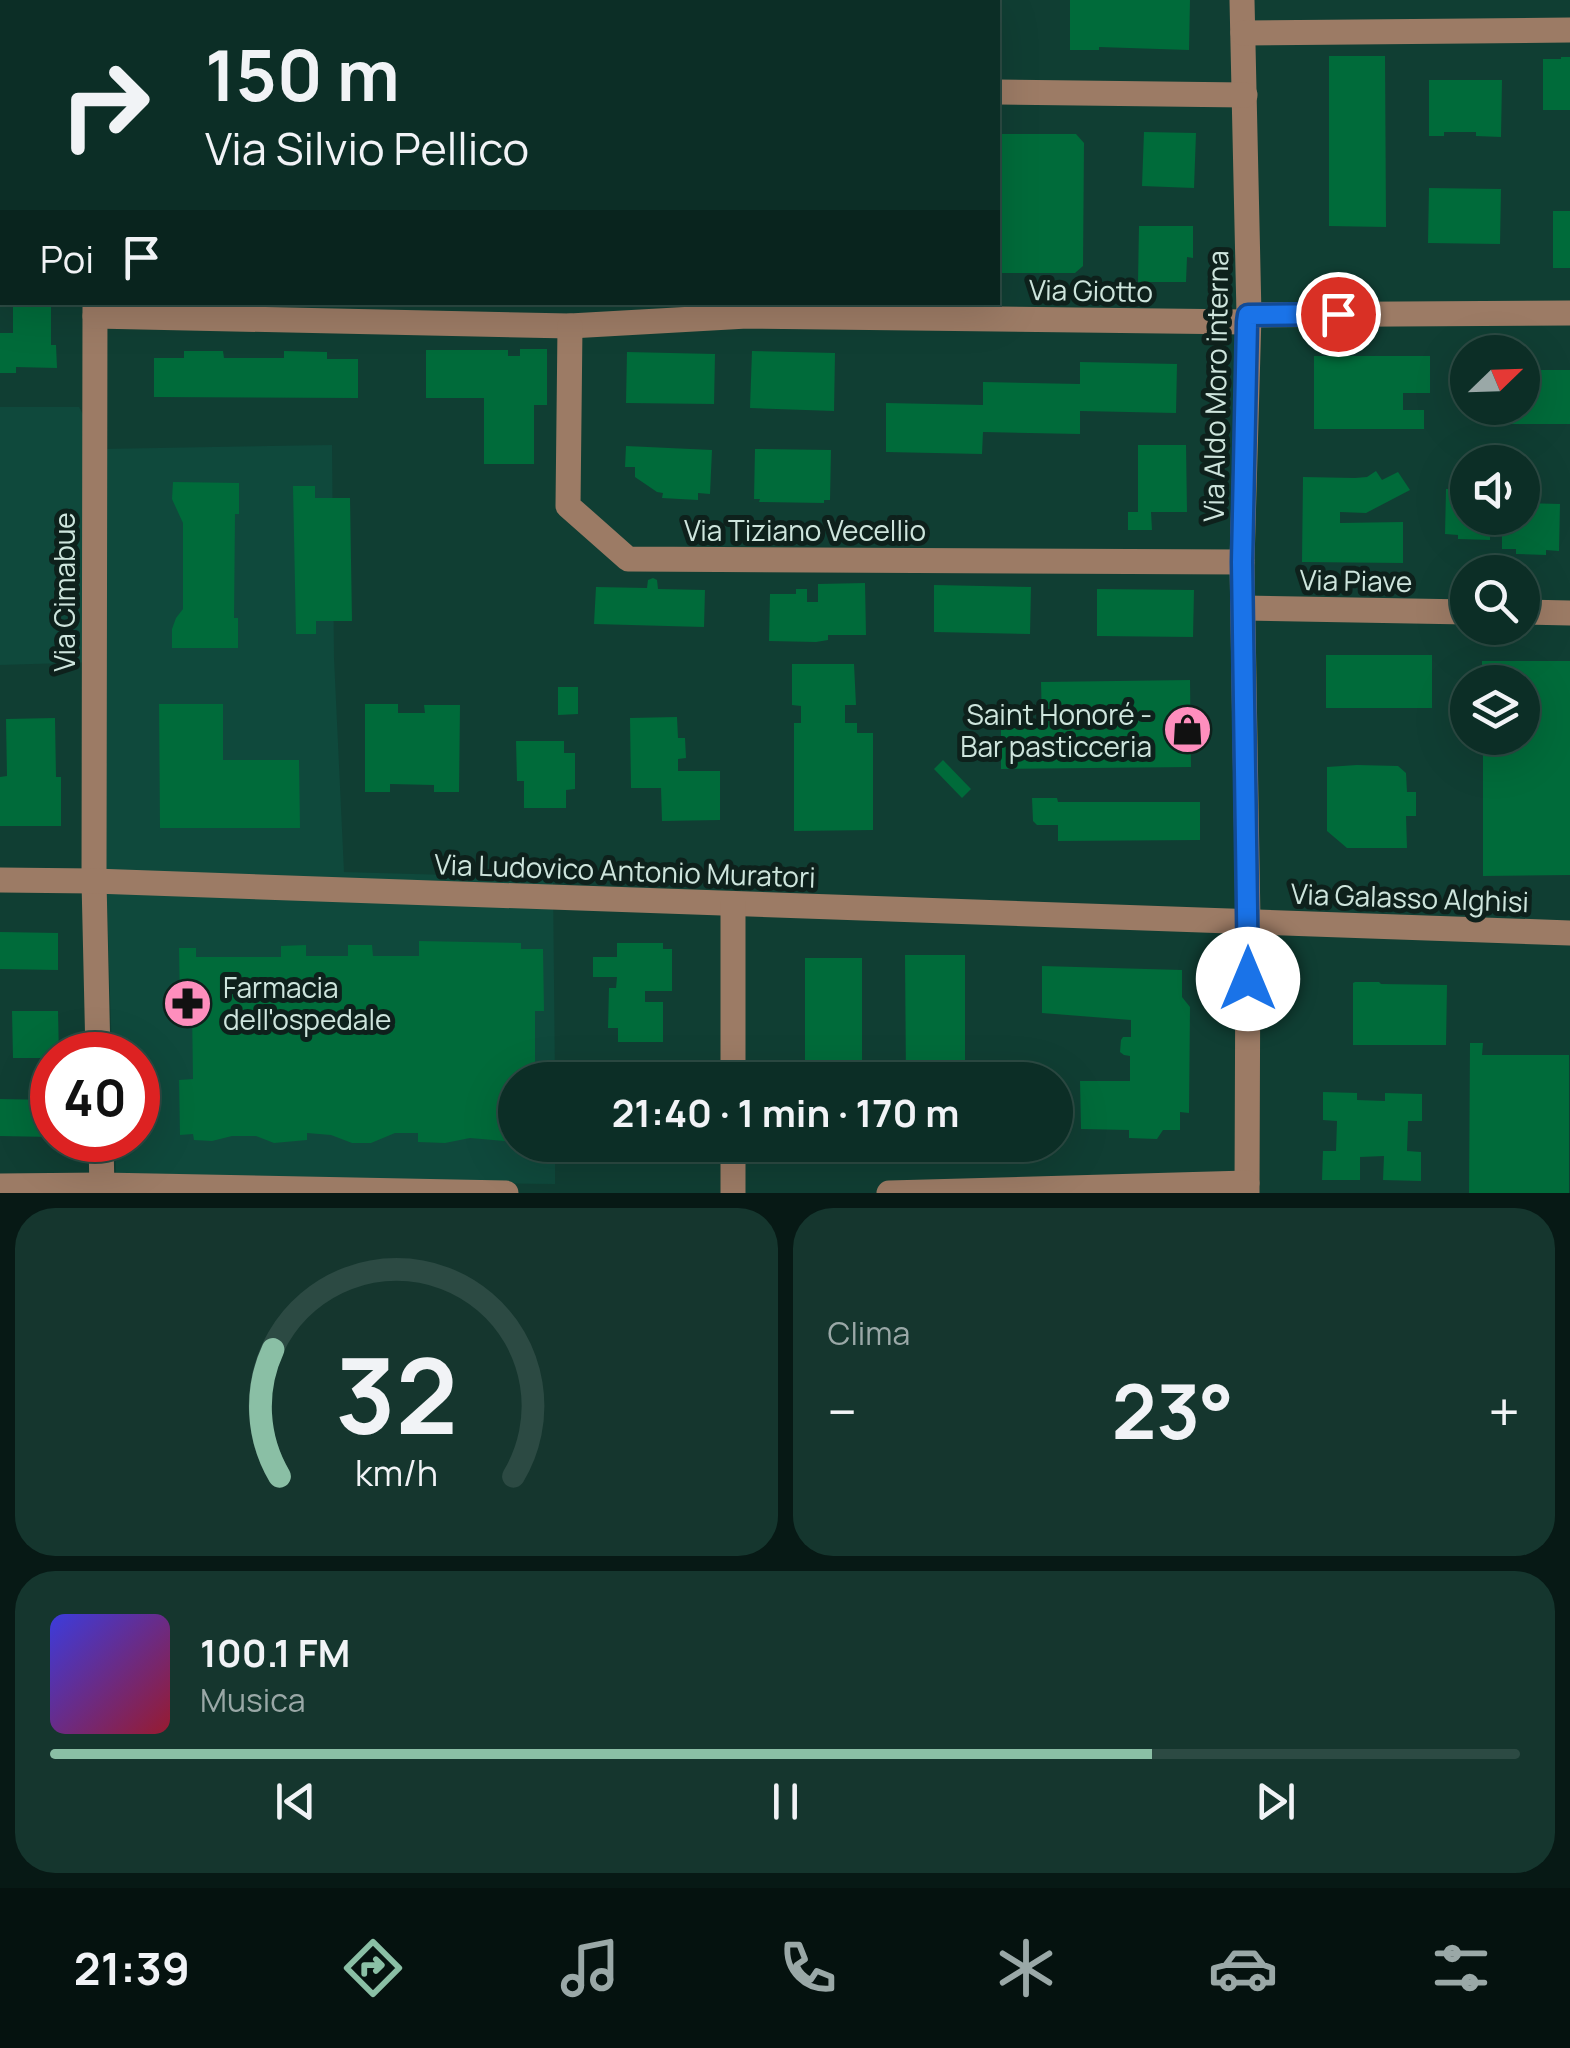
<!DOCTYPE html>
<html lang="it">
<meta charset="utf-8">
<style>
body{margin:0;font-family:Manrope,sans-serif;background:#15362e;color:#f1f3f6;height:100vh;display:flex;flex-direction:column;font-size:38px;white-space:nowrap}
*{box-sizing:border-box;margin:0}
p{font-size:32px;color:#9aa8a7}
.icon{flex:none;width:55px;height:55px;fill:none;stroke:currentColor;stroke-width:2;stroke-linecap:round;stroke-linejoin:round}
.map{position:relative;height:1193px;overflow:hidden}
.side{display:flex;flex-direction:column;gap:15px;padding:15px;background:#071915;flex:1}
.side>*{flex:none}
.guide{position:absolute;left:0px;top:0px;width:1000px;height:305px;box-shadow:0 10px 40px #0002,0 0 0 2px #2c4a43;background:#0c2e26;color:#f1f3f6;overflow:hidden}
.needle{width:65px;rotate:67deg}
.tools{position:absolute;left:1450px;top:335px;display:grid;gap:20px}
.tools a{display:grid;place-items:center;width:90px;height:90px;border-radius:50%;background:#0c2e26;box-shadow:0 10px 40px #0002,0 0 0 2px #2c4a43;font-size:50px}
.speed{position:absolute;left:30px;top:1032px;display:flex;gap:20px;font-size:50px;font-weight:700;text-align:center}
.speed>*{display:grid;place-content:center;width:130px;height:130px;border-radius:50%;background:#0c2e26;box-shadow:0 10px 40px #0002,0 0 0 2px #2c4a43;line-height:1}
.speed .limit{border:15px solid #d22;background:#fff;color:#111}
.pin{position:absolute;display:grid;place-items:center;width:85px;height:85px;color:#fff;margin:-42px;border:5px solid #fff;border-radius:50%;box-shadow:0 2px 10px #0007}
.me{position:absolute;width:110px;margin:-55px;rotate:0deg;stroke-linejoin:round;filter:drop-shadow(0 0 8px #0008)}
.turn{display:flex;align-items:center;gap:35px;height:210px;padding:0 40px;font-size:45px}
.turn .icon{width:130px;height:130px;stroke-width:2.5}
.turn b{display:block;font-size:70px;line-height:85px}
.then{display:flex;align-items:center;height:95px;padding:0 40px;background:#0003;gap:20px;font-size:38px}
.big{font-size:75px;font-weight:700;line-height:1.1}
.side .card{flex:1;display:flex;flex-direction:column;justify-content:center;gap:15px;min-width:0;padding:0 35px;border-radius:40px;background:#15362e}
.side .dial{align-items:center;gap:0}
.dial svg{height:260px;overflow:visible;fill:none;stroke:#2c4a43;stroke-width:7;stroke-linecap:round;text-anchor:middle}
.dial text{fill:#f1f3f6;stroke:none}
.song{display:flex;align-items:center;gap:30px}
.cover{width:120px;height:120px;border-radius:15px;background:linear-gradient(135deg,hsl(240 70% 55%),hsl(350 70% 35%))}
.played{height:10px;border-radius:5px;background:linear-gradient(90deg,#8abfa5 75%,#2c4a43 75%)}
.keys{display:flex;justify-content:space-around;direction:ltr}
.heat{display:flex;justify-content:space-between;align-items:center;font-size:55px;direction:ltr}
.side .tiles{flex:1;display:grid;gap:15px;grid-template-columns:1fr 1fr}
.card:last-child{grid-column:span 2}
.trip{position:absolute;left:498px;top:1062px;width:575px;height:100px;border-radius:50px;background:#0c2e26;box-shadow:0 10px 40px #0002,0 0 0 2px #2c4a43;font-weight:700;line-height:100px;text-align:center}
.tab-bar{display:flex;height:160px;justify-content:space-around;align-items:center;background:#05120f;color:#9aa8a7}
.tab-bar .icon{width:70px;height:70px}
.tab-bar .selected{color:#8abfa5}
.tab-bar b{font-size:45px;color:#f1f3f6}
.map>svg:first-child{display:block}
.built{fill:#0f493c}
.green{fill:#00614f}
.building{fill:#006b3a}
.lines{fill:none;stroke-linecap:round;stroke-linejoin:round}
.path{stroke:#5d8278;stroke-width:5;stroke-dasharray:2.5 8;stroke-linecap:butt}
.minor{stroke:#9c7b65;stroke-width:25}
.route-casing{stroke:#114b97;stroke-width:25}
.route{stroke:#1a73e8;stroke-width:18}
.labels{text-anchor:middle;dominant-baseline:central;stroke-width:10;stroke-linejoin:round;paint-order:stroke}
.street-label{font-size:28px;fill:#cee5dd;stroke:#0e211c}
.poi-label{font-size:28px;fill:#cee5dd;stroke:#0e211c;text-anchor:end}
</style>
<div class="map">
<svg width="1570" height="1193" viewBox="0 0 1570 1193">
<rect width="100%" height="100%" fill="#103e33"/>
<path class="built" d="M0 407H79L102 449 332 445 334 658 344 872 553 878 555 1080H515V1145H555V1184L116 1180 115 1140H138V1055H112L99 662 0 665Z"/>
<rect class="green" x="118" y="0" width="349" height="2"/>
<g class="building">
<path d="M1070 0H1190L1189 50 1099 47V50H1070Z"/>
<path d="M1329 56H1385L1386 227 1329 226Z"/>
<path d="M1561 57H1570V110H1543V59H1561Z"/>
<path d="M1429 80H1502L1501 137 1476 136V132H1444V136H1429Z"/>
<path d="M1144 132 1196 133 1194 188 1142 186Z"/>
<path d="M998 134H1076L1084 143 1083 266 1075 273H998Z"/>
<path d="M1429 188 1501 189 1500 244 1428 243Z"/>
<rect x="1553" y="211" width="17" height="57"/>
<path d="M1139 226H1193V258L1187 257 1186 282H1138Z"/>
<path d="M13 302H51V345H56L57 368 16 367V373H0V333H13Z"/>
<path d="M520 349H547V405H534V464H484V398H426V350H508V356H520Z"/>
<path d="M184 351H223L224 358H284V351L327 352V359H358V398L154 397V358H184Z"/>
<path d="M752 351 835 353 834 411 750 408Z"/>
<path d="M627 352 715 354 714 404 626 403Z"/>
<path d="M1314 356H1430V393H1403V410H1424V429H1314Z"/>
<path d="M1080 362 1177 364 1176 413 1080 411V434L983 432 982 454 886 452V403L983 405V382L1080 384Z"/>
<path d="M1522 362H1533V370H1570V424H1504V408H1522Z"/>
<path d="M1138 445H1186L1187 512H1151L1152 530H1128V512H1138Z"/>
<path d="M626 446 712 450 710 494 698 493V500L662 498 663 493 657 492 635 477V467H625Z"/>
<path d="M755 449 831 450 830 500H824V503L759 502 760 499H754Z"/>
<path d="M1376 471 1382 480 1398 472 1410 490 1366 513 1340 512V523L1403 522V563L1302 562 1303 477 1355 478 1367 477Z"/>
<path d="M173 482 239 483V514H235L234 618H238V648H172V629L176 618 183 609V523L172 499Z"/>
<path d="M293 486H315V498H350L352 621H316V634H296Z"/>
<path d="M1446 489H1468V518H1522V503L1560 504 1559 551 1546 550V555L1516 554V549H1502V536L1490 535V540L1458 539V535L1445 534Z"/>
<path d="M653 578 657 580 658 589 705 590 704 627 594 624 596 587 647 588 648 580Z"/>
<path d="M865 583 866 635H828V640L816 642 769 641 770 594H796V589H807V602H818V584Z"/>
<path d="M934 585 1031 587 1030 634 934 632Z"/>
<path d="M1097 589 1194 590 1193 637 1097 636Z"/>
<rect x="1326" y="655" width="106" height="53"/>
<path d="M1482 661H1570V875L1483 876V738H1522V682H1482Z"/>
<path d="M792 664H854L856 705H845V723H857V733H873V830L794 831V723H801V706L792 705Z"/>
<path d="M1190 680 1191 767 1001 769V722H1042L1041 682Z"/>
<path d="M558 687H578V714L558 715Z"/>
<path d="M159 704H223V760H299L300 828H160Z"/>
<path d="M365 704H398V713H425L424 705H460L459 792H434V785L390 784V792H365Z"/>
<path d="M677 717 678 738H685L686 758 678 759V771H720V820L662 821 661 788H631L630 718Z"/>
<path d="M55 718 56 777H61V826H0V777L7 776 6 719Z"/>
<path d="M516 741H564V753H575V789L566 790V808H524V781H517Z"/>
<path d="M943 760 971 789 962 798 934 769Z"/>
<path d="M1357 765 1398 766 1406 773 1407 792H1416V816H1406L1407 848H1347L1327 831V767Z"/>
<path d="M1032 798H1057L1058 802H1200V840L1058 841V825H1037L1033 821Z"/>
<path d="M0 932 58 933V970L0 969Z"/>
<path d="M419 941 521 943V949H543L544 1011H535V1074H544V1080H515V1142L470 1138 445 1143 418 1142V1133H395L371 1143H352L331 1135 307 1133V1140L274 1143 256 1136H232L212 1141 194 1140 193 1134 180 1135 179 1080 193 1079 192 1008H180L179 948H196V957H281V946L306 945V956H348V945H372L373 956H419Z"/>
<path d="M617 943H663V949H672V991H645V1002H663V1042H618V1028H608L609 988H616L617 977H593V957H617Z"/>
<path d="M905 955H965V1080H906Z"/>
<rect x="805" y="958" width="57" height="122"/>
<path d="M1042 966 1182 970V997L1190 1007 1189 1113 1180 1112V1130H1163L1157 1139 1129 1138V1130L1081 1129 1080 1081H1130V1056L1124 1055 1120 1052 1121 1040 1123 1037H1131V1020L1042 1013Z"/>
<path d="M1355 982H1379L1381 984 1447 985 1446 1045H1353V983Z"/>
<path d="M12 1011H58L59 1055H52V1058H13Z"/>
<path d="M1470 1043H1483L1482 1055H1569V1193H1469Z"/>
<path d="M1323 1092 1357 1093V1100L1385 1101V1093L1422 1094V1121H1408L1407 1151 1421 1152V1181L1383 1180 1384 1156 1360 1157V1180H1322L1323 1151H1336L1337 1121 1323 1120Z"/>
<path d="M0 1099 52 1100V1137L0 1136Z"/>
</g>
<g class="lines">
<g class="path">
<path d="M132 0 135 2"/>
<path d="M179 2 180 0"/>
<path d="M432 2V0"/>
</g>
<g class="minor">
<path d="M1242 0 1249 315 1242 562 1248 921 1247 1193"/>
<path d="M95 2V0"/>
<path d="M751 2V0"/>
<path d="M1243 33 1570 30"/>
<path d="M998 92 1245 95"/>
<path d="M95 302 94 881 98 1055"/>
<path d="M1249 315 1570 313"/>
<path d="M95 316 570 326 747 316 1247 322"/>
<path d="M570 326 568 506 628 559 1242 562"/>
<path d="M1244 608 1468 612"/>
<path d="M1522 612 1570 613"/>
<path d="M0 880 94 881 1570 933"/>
<path d="M733 904V1080"/>
<path d="M101 1140 102 1193"/>
<path d="M733 1145V1193"/>
<path d="M0 1186 102 1185 506 1193"/>
<path d="M889 1193 1247 1183"/>
</g>
</g>
<g class="lines">
<defs>
<path id="route" d="M1248 979 1242 562 1247 322 1248 315 1338 314"/>
</defs>
<use href="#route" class="route-casing"/>
<use href="#route" class="route"/>
</g>
<defs>
<symbol id="shop-disc" viewBox="-11 -11 22 22"><circle r="9.5" fill="#fe8ebd" stroke="#0e211c"/><path d="M-5-2.5h2.3a2.7 3.5 0 0 1 5.4 0H5L5.5 6h-11ZM-1.5-2.5h3a1.5 2.3 0 0 0-3 0Z" fill="#111"/></symbol>
<symbol id="pharmacy-disc" viewBox="-11 -11 22 22"><circle r="9.5" fill="#fe8ebd" stroke="#0e211c"/><path d="M-2-6h4v4h4v4h-4v4h-4v-4h-4v-4h4Z" fill="#111"/></symbol>
</defs>
<g fill-rule="evenodd">
<use href="#shop-disc" x="1160" y="702" width="55" height="55"/>
<use href="#pharmacy-disc" x="160" y="976" width="55" height="55"/>
</g>
<g class="labels">
<g class="street-label">
<text transform="translate(1091 290) rotate(1)">Via Giotto</text>
<text transform="translate(1215 386) rotate(-89)">Via Aldo Moro interna</text>
<text x="805" y="530">Via Tiziano Vecellio</text>
<text transform="translate(1356 580) rotate(1)">Via Piave</text>
<text transform="translate(64 592) rotate(-90)">Via Cimabue</text>
<text transform="translate(625 870) rotate(2)">Via Ludovico Antonio Muratori</text>
<text transform="translate(1410 897) rotate(2)">Via Galasso Alghisi</text>
</g>
<g class="poi-label">
<text x="1152" y="714">Saint Honoré -<tspan x="1152" dy="32">Bar pasticceria</tspan></text>
<text x="223" y="987" text-anchor="start">Farmacia<tspan x="223" dy="32">dell'ospedale</tspan></text>
</g>
</g>
</svg>
<div class="tools">
<a><svg class="needle" viewBox="-14 -14 28 28"><path d="M0-13l5 13h-10z" fill="#e53935"/><path d="M0 13l5-13h-10z" fill="#9aa8a7"/></svg></a>
<a><svg class="icon" aria-label="sound" viewBox="0 0 24 24"><path d="M4 9h4l5-4v14l-5-4H4zM17 9q2 3 0 6"/></svg></a>
<a><svg class="icon" aria-label="search" viewBox="0 0 24 24"><circle cx="10" cy="10" r="6"/><path d="M15 15l6 6"/></svg></a>
<a><svg class="icon" aria-label="layers" viewBox="0 0 24 24"><path d="M12 4l9 5-9 5-9-5zM3 14l9 5 9-5"/></svg></a>
</div>
<div class="speed"><div class="limit">40</div></div>
<div class="pin" style="left:1338px;top:314px;background:#d93025"><svg class="icon" aria-label="arrive" viewBox="0 0 24 24"><path d="M6 21V4h12l-3 4 3 4H6"/></svg></div>
<svg class="me" style="left:1248px;top:979px" viewBox="-20 -20 40 40"><circle r="19" fill="#fff"/><path d="M0-13L10 11 0 6-10 11z" fill="#1a73e8"/></svg>
<div class="trip">21:40 · 1 min · 170 m</div>
<div class="guide">
<div class="turn"><svg class="icon" aria-label="right" viewBox="0 0 24 24"><path d="M7 20v-9h11M14 6l5 5-5 5"/></svg><div><b>150 m</b>Via Silvio Pellico</div></div>
<div class="then">Poi<svg class="icon" aria-label="arrive" viewBox="0 0 24 24"><path d="M6 21V4h12l-3 4 3 4H6"/></svg></div>
</div>
</div>
<section class="side">
<div class="tiles">
<div class="card dial"><svg viewBox="0 0 100 80">
<path d="M14 69A42 42 0 1 1 86 69"/>
<path d="M14 69A42 42 0 0 1 12 30" stroke="#8abfa5"/>
<text x="50" y="56" font-size="32" font-weight="700">32</text>
<text x="50" y="72" font-size="11">km/h</text>
</svg></div>
<div class="card"><p>Clima</p>
<div class="heat"><a>−</a><b class="big">23°</b><a>+</a></div>
</div>
<div class="card">
<div class="song"><i class="cover"></i><div><b>100.1 FM</b><p>Musica</p></div></div>
<div class="played"></div>
<div class="keys"><svg class="icon" aria-label="previous" viewBox="0 0 24 24"><path d="M18 5L8 12l10 7zM5 5v14"/></svg><svg class="icon" aria-label="pause" viewBox="0 0 24 24"><path d="M8 5v14M16 5v14"/></svg><svg class="icon" aria-label="next" viewBox="0 0 24 24"><path d="M6 5l10 7-10 7zM19 5v14"/></svg></div>
</div>
</div>
</section>
<nav class="tab-bar">
<b>21:39</b>
<svg class="icon selected" aria-label="directions" viewBox="0 0 24 24"><path d="M12 3l9 9-9 9-9-9zM9 14v-3h6M13 9l2 2-2 2"/></svg>
<svg class="icon" aria-label="music" viewBox="0 0 24 24"><path d="M9 18V5l10-2v13"/><circle cx="6" cy="18" r="3"/><circle cx="16" cy="16" r="3"/></svg>
<svg class="icon" aria-label="phone" viewBox="0 0 24 24"><path d="M5 4h4l2 5-3 2q2 4 5 5l2-3 5 2v4C11 20 4 13 5 4z"/></svg>
<svg class="icon" aria-label="climate" viewBox="0 0 24 24"><path d="M12 3v18M4 7l16 10M4 17L20 7"/></svg>
<svg class="icon" aria-label="car" viewBox="0 0 24 24"><path d="M5 17H2v-5l4-1 3-4h7l3 4 3 1v5h-3M9 17h6M6 11h13"/><circle cx="7" cy="17" r="2"/><circle cx="17" cy="17" r="2"/></svg>
<svg class="icon" aria-label="filters" viewBox="0 0 24 24"><path d="M4 7h16M4 17h16"/><circle cx="9" cy="7" r="2"/><circle cx="15" cy="17" r="2"/></svg>
</nav>
